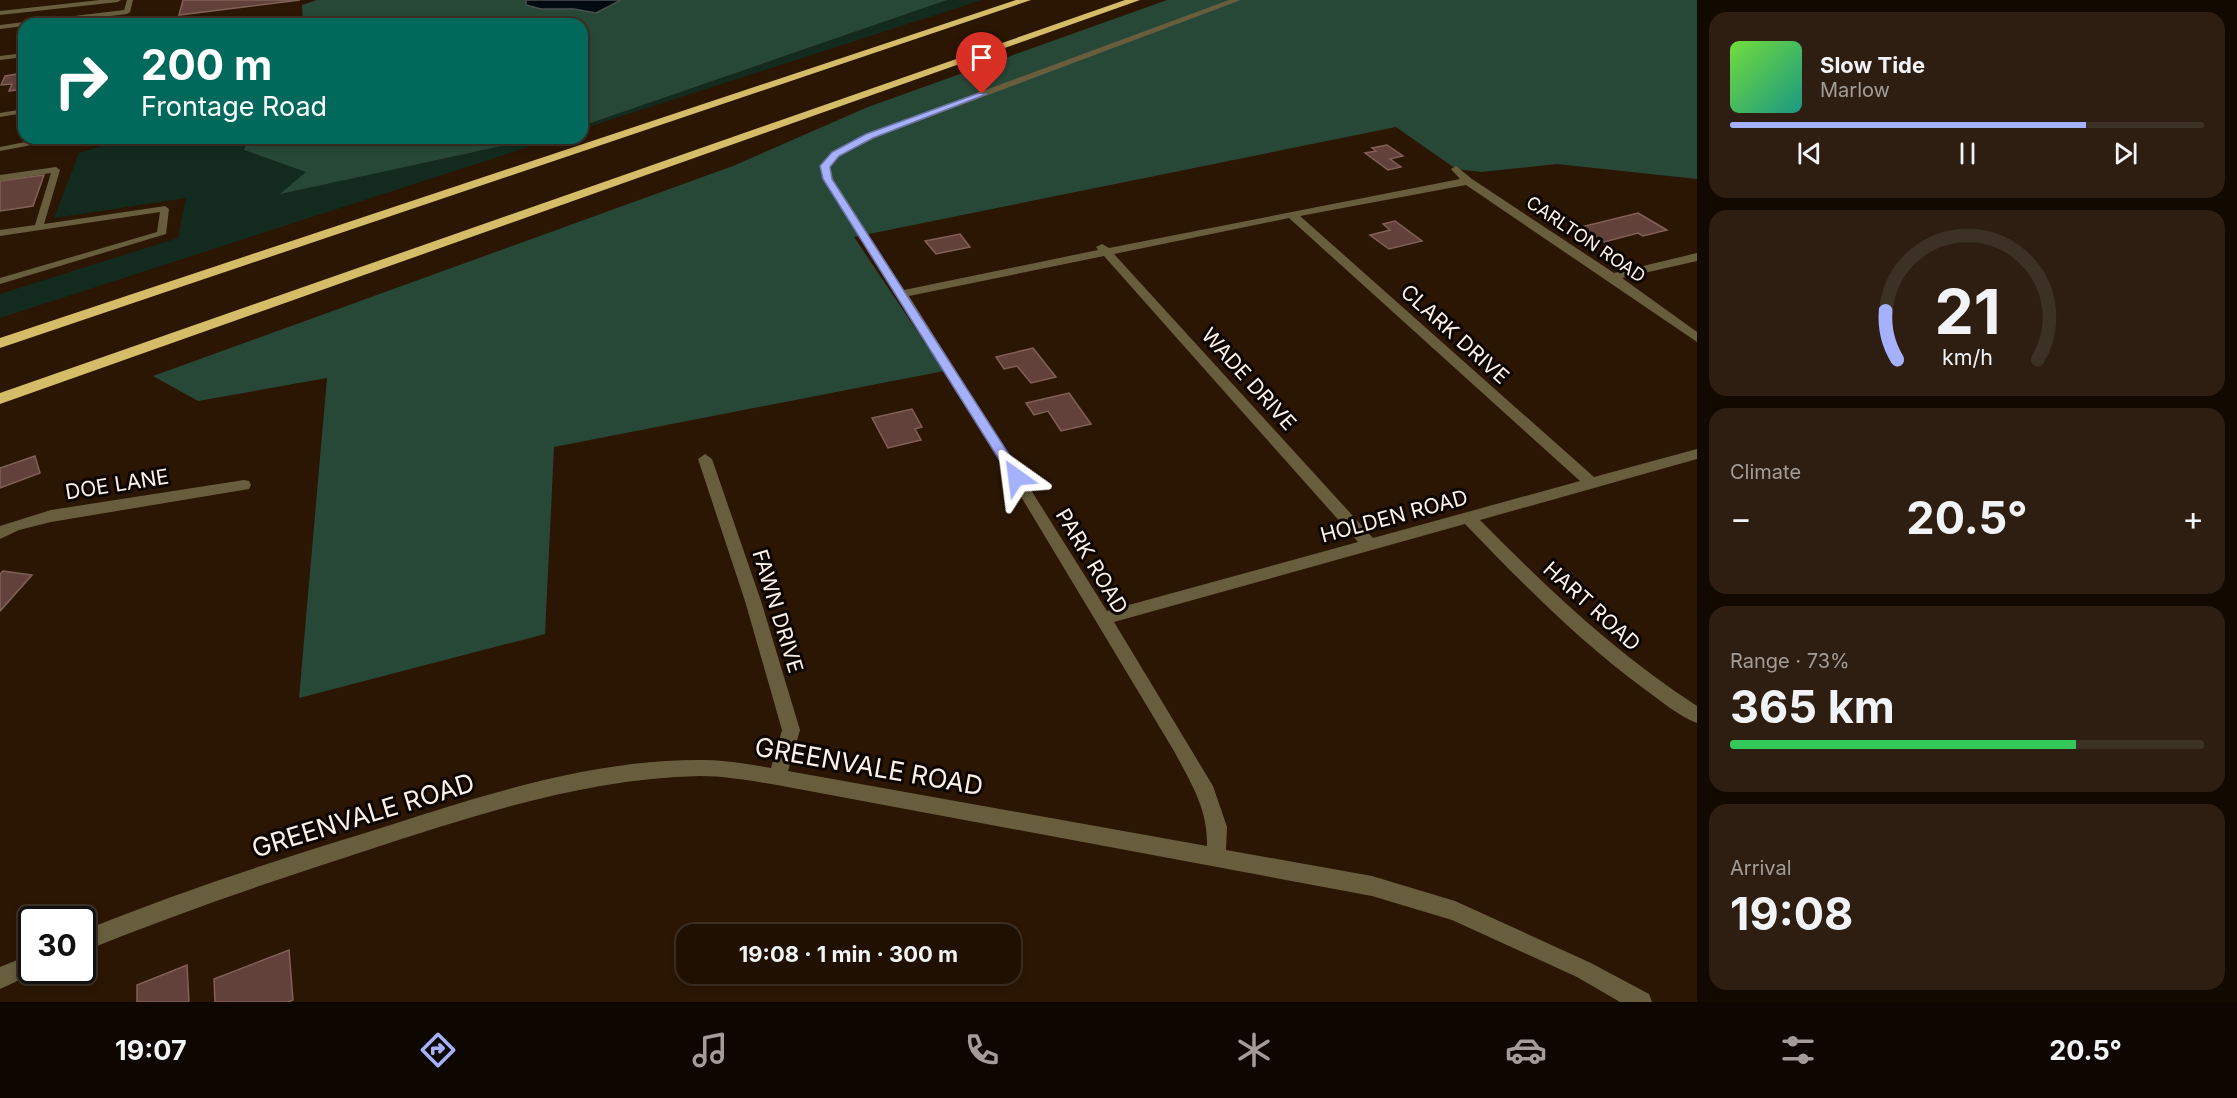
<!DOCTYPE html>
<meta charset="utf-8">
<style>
body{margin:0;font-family:Inter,sans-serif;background:#2d1e11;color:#f1f3f6;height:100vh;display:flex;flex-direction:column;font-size:22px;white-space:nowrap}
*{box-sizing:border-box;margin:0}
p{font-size:20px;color:#a29d99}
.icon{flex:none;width:33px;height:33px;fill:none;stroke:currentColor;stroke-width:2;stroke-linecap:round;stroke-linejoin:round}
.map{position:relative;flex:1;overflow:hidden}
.side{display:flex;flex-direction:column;gap:12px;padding:12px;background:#120901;width:540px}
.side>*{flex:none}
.guide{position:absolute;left:18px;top:18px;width:570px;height:126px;border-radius:18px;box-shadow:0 3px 9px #0003,0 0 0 2px #3d3024;background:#00695c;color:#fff;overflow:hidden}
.speed{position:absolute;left:18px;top:906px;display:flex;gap:12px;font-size:30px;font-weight:700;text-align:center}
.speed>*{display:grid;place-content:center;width:78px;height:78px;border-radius:50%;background:#201002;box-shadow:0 3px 9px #0003,0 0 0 2px #3d3024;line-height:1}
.speed .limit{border:3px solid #111;border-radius:9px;background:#fff;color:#111}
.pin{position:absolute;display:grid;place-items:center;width:51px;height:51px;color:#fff;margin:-62px -26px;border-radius:50% 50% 50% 0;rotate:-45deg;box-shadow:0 0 6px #0007}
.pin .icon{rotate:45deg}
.me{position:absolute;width:66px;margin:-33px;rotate:329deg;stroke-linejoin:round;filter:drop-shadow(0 0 4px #0008)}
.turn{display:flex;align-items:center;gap:21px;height:126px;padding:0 24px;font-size:27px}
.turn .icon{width:78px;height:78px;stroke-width:2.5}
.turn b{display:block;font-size:42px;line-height:51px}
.big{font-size:45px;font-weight:700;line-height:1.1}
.side .card{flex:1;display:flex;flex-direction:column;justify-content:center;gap:9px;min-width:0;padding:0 21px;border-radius:18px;background:#2d1e11}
.side .dial{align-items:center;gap:0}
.dial svg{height:156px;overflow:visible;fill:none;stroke:#3d3024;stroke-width:7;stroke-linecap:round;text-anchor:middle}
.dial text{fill:#f1f3f6;stroke:none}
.song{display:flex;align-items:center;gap:18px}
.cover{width:72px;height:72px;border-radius:9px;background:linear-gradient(135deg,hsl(100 70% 55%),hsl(170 70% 35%))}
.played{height:6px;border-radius:3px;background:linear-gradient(90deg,#a6b1fc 75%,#3d3024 75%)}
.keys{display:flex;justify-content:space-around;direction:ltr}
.heat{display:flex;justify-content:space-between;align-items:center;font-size:33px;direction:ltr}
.charge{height:9px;border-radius:4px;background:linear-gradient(90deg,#34c759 73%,#3d3024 0)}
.trip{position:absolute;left:676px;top:924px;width:345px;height:60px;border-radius:18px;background:#201002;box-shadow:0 3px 9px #0003,0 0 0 2px #3d3024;font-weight:700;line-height:60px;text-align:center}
.tab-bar{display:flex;height:96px;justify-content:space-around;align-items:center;background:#0d0601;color:#a29d99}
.tab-bar .icon{width:42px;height:42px}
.tab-bar .on{color:#a6b1fc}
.tab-bar b{font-size:27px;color:#f1f3f6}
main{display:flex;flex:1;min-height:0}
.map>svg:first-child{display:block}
.green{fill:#132b1f}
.forest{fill:#284837}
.water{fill:#000b10;stroke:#4c5051;stroke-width:1.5}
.building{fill:#614139;stroke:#826057;stroke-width:1.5}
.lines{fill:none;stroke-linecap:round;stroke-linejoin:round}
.lane{fill:#685e3e;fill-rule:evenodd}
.street{fill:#685e3e;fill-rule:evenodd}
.highway{fill:#d5bc68;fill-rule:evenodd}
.route{fill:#a6b1fc;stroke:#6c73a4;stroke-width:1.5}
.labels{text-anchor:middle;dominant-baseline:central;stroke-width:6;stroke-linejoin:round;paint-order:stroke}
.far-street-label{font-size:18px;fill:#fef2e8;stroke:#0c0501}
.street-label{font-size:21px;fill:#fef2e8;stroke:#0c0501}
.near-street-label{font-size:26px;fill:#fef2e8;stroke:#0c0501}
</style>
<main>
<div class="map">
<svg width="1697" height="1002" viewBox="0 0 1697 1002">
<rect width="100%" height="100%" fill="#2b1603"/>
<g class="green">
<path d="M947 0H982L582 129V126Z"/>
<path d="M127 138H249L244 150 307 172 282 193 539 138H556L0 318V294L178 238 186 198 54 218 79 153Z"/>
</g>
<g class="forest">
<path d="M317 0H947L582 126V24H303L302 5Z"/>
<path d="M1167 0H1697V179L1557 164 1481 172 1456 169 1396 127 854 237 944 371 554 447 545 634 299 698 327 378 198 401 153 376 733 166 868 107Z"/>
<path d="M249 138H539L280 194 306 172 244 150Z"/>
</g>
<path class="water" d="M526 0H621L596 13 574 9H541L526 5Z"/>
<g class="building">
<path d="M183 0H300L179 15Z"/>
<path d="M24 73V89L9 91 12 84 1 85 5 76Z"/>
<path d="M1387 145 1403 156 1390 159 1401 167 1388 170 1365 153 1376 151 1372 148Z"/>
<path d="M44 175 33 206 0 211V181Z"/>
<path d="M1638 213 1667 230 1643 236 1638 233 1604 242 1581 227Z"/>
<path d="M1395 221 1422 241 1389 249 1370 235 1390 230 1383 224Z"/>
<path d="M960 234 970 247 936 254 925 241Z"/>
<path d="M1033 348 1056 377 1031 383 1017 366 1004 369 996 357Z"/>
<path d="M1069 393 1091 424 1061 431 1048 411 1034 415 1026 403Z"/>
<path d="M912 409 922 427 915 429 921 440 888 448 872 418Z"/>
<path d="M35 456 40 473 0 488V468Z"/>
<path d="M3 571 32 575 0 611V574Z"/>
<path d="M289 950 293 1000 288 1002H215L214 979Z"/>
<path d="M187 965 189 1002H137V985Z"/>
</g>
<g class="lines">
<g class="lane">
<path d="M100 0H121L118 2 0 15V11Z"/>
<path d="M127 0H133L130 12 127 14 43 24H24V26L0 29V25L124 10Z"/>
<path d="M24 53V57L0 60V56Z"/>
<path d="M24 109V113L0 117V113Z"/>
<path d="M45 138H62L58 140 0 151V147Z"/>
<path d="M56 167 60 170 44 224 165 206 169 209 166 234 0 284V278L157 232 160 212 0 236V230L35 225 51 173 0 181V175Z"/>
</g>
<g class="street">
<path d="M1229 0H1241L874 138 840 156 830 166 833 179 904 290 1098 250 1096 247 1102 244 1109 248 1460 179 1451 169 1456 166 1472 179 1614 273 1697 253V261L1622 278 1697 332V342L1466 185 1300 216 1594 477 1697 449V459L1480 520C1547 588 1616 654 1697 706V723C1678 716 1660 700 1643 688 1578 640 1521 582 1465 524L1114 622 1213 786 1227 827 1226 850 1372 876 1455 901 1591 963 1649 994 1652 1002H1620L1577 977 1452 920 1372 896 777 785C752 781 726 776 700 776 585 778 473 816 365 851 269 882 175 914 82 952V931C174 894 267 863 362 834 471 799 587 759 703 760 726 760 748 764 771 768L782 730 745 601 698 459 705 454 712 459 761 601 800 730 788 771 1207 846C1208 809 1191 783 1174 751L999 460 823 179 820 166 832 152 866 134ZM1289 218 1580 481 1373 538 1114 254ZM1104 256 1358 542 1107 611 909 296Z"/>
<path d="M244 480 249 481 251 485 249 489 51 522 19 530 0 539V526L51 510Z"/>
<path d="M32 954V970L39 971 0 989V967Z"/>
</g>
<g class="highway">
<path d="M1016 0H1031L0 348V338Z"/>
<path d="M1125 0H1140L0 404V393Z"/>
</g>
</g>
<path class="route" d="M979 93 987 94 873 138 839 156 830 167 832 179 1021 473 1023 477 1021 480H1012L823 179 820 166 832 152 866 134Z"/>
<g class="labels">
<g class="far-street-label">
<text transform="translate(1586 239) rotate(34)">CARLTON ROAD</text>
</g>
<g class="street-label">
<text transform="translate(1455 334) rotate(42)">CLARK DRIVE</text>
<text transform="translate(1249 379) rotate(48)">WADE DRIVE</text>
<text transform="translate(117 484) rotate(-9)">DOE LANE</text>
<text transform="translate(1394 516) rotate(-15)">HOLDEN ROAD</text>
<text transform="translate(1092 561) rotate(59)">PARK ROAD</text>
<text transform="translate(1592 606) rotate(42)">HART ROAD</text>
<text transform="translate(778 611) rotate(73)">FAWN DRIVE</text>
</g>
<g class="near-street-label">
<text transform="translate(869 766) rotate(10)">GREENVALE ROAD</text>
<text transform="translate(363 815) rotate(-17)">GREENVALE ROAD</text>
</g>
</g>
</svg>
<div class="speed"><div class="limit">30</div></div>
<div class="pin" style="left:982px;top:94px;background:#d93025"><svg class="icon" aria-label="arrive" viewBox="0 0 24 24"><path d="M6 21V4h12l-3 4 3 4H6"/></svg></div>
<svg class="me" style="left:1016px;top:477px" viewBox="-20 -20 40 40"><path d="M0-17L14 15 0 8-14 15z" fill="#a6b1fc" stroke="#fff" stroke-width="4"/></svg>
<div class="trip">19:08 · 1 min · 300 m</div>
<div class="guide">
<div class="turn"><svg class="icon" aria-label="right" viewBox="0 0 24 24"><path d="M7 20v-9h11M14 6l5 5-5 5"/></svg><div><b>200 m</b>Frontage Road</div></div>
</div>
</div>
<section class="side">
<div class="card">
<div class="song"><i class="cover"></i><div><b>Slow Tide</b><p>Marlow</p></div></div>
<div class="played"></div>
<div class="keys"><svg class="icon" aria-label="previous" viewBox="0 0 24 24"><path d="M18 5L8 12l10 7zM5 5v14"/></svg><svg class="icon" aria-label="pause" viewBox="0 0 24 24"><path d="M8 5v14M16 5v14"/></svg><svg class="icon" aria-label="next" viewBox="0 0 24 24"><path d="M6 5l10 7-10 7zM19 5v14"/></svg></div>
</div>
<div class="card dial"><svg viewBox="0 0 100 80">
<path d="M14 69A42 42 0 1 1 86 69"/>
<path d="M14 69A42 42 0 0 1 8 44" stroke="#a6b1fc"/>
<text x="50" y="56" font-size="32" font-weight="700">21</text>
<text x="50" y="72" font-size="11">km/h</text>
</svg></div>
<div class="card"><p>Climate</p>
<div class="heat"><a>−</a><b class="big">20.5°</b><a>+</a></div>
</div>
<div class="card"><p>Range · 73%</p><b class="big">365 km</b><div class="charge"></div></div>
<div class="card"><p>Arrival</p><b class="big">19:08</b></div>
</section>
</main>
<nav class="tab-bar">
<b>19:07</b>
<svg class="icon on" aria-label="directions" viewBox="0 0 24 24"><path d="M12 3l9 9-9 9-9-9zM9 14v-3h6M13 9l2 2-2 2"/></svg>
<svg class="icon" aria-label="music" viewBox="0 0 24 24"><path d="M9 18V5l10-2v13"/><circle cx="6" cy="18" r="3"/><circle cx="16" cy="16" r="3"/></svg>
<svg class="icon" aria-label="phone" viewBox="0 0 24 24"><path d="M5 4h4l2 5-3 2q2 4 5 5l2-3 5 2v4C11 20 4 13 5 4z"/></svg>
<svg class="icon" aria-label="climate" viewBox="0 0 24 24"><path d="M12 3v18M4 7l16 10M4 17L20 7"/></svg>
<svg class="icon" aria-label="car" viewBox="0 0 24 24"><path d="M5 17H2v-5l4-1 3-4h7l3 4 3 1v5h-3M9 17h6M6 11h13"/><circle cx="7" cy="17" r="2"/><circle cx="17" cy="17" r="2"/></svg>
<svg class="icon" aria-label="filters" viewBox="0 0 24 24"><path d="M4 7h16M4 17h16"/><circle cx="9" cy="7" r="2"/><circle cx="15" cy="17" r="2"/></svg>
<b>20.5°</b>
</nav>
